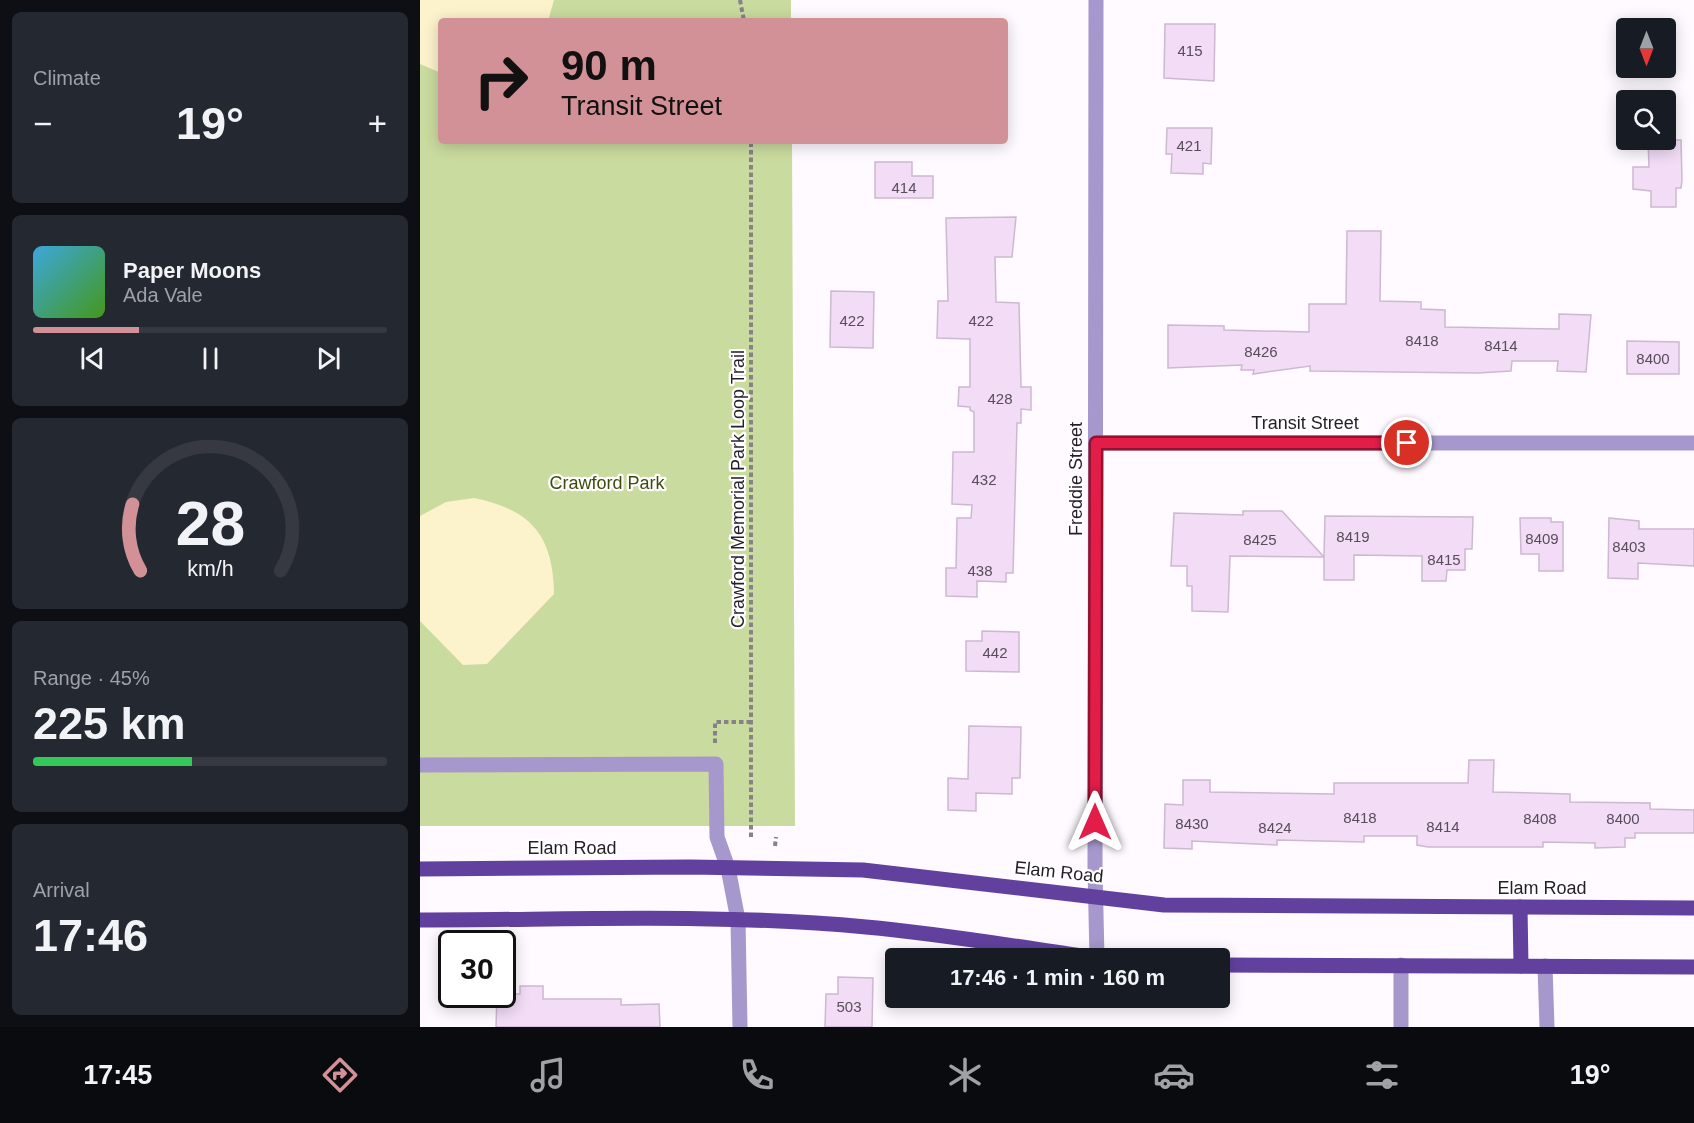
<!DOCTYPE html>
<meta charset="utf-8">
<style>
body{margin:0;font-family:Arial,sans-serif;background:#242831;color:#f1f3f6;height:100vh;display:flex;flex-direction:column;font-size:22px;white-space:nowrap}
*{box-sizing:border-box;margin:0}
p{font-size:20px;color:#9ea1a6}
.icon{flex:none;width:33px;height:33px;fill:none;stroke:currentColor;stroke-width:2;stroke-linecap:round;stroke-linejoin:round}
.map{position:relative;flex:1;overflow:hidden}
.panel{display:flex;flex-direction:column;gap:12px;padding:12px;background:#0d0f14;width:420px}
.panel>*{flex:none}
.guide{position:absolute;left:18px;top:18px;width:570px;height:126px;border-radius:6px;box-shadow:0 3px 15px #0003;background:#d29097;color:#111;overflow:hidden}
.needle{width:39px;rotate:180deg}
.fabs{position:absolute;left:1196px;top:18px;display:grid;gap:12px}
.fabs a{display:grid;place-items:center;width:60px;height:60px;border-radius:6px;background:#171b24;box-shadow:0 3px 15px #0003;font-size:30px}
.speed{position:absolute;left:18px;top:930px;display:flex;gap:12px;font-size:30px;font-weight:700;text-align:center}
.speed>*{display:grid;place-content:center;width:78px;height:78px;border-radius:50%;background:#171b24;box-shadow:0 3px 15px #0003;line-height:1}
.speed .limit{border:3px solid #111;border-radius:9px;background:#fff;color:#111}
.pin{position:absolute;display:grid;place-items:center;width:51px;height:51px;color:#fff;margin:-26px;border:3px solid #fff;border-radius:50%;box-shadow:0 2px 6px #0007}
.me{position:absolute;width:66px;margin:-33px;rotate:0deg;stroke-linejoin:round;filter:drop-shadow(0 0 4px #0008)}
.turn{display:flex;align-items:center;gap:21px;height:126px;padding:0 24px;font-size:27px}
.turn .icon{width:78px;height:78px;stroke-width:2.5}
.turn b{display:block;font-size:42px;line-height:51px}
.big{font-size:45px;font-weight:800;line-height:1.1}
.panel .card{flex:1;display:flex;flex-direction:column;justify-content:center;gap:9px;min-width:0;padding:0 21px;border-radius:9px;background:#242831}
.panel .dial{align-items:center;gap:0}
.dial svg{height:156px;overflow:visible;fill:none;stroke:#363941;stroke-width:7;stroke-linecap:round;text-anchor:middle}
.dial text{fill:#f1f3f6;stroke:none}
.song{display:flex;align-items:center;gap:18px}
.cover{width:72px;height:72px;border-radius:9px;background:linear-gradient(135deg,hsl(200 70% 55%),hsl(100 70% 35%))}
.played{height:6px;border-radius:3px;background:linear-gradient(90deg,#d29097 30%,#363941 30%)}
.keys{display:flex;justify-content:space-around;direction:ltr}
.heat{display:flex;justify-content:space-between;align-items:center;font-size:33px;direction:ltr}
.charge{height:9px;border-radius:4px;background:linear-gradient(90deg,#34c759 45%,#363941 0)}
.trip{position:absolute;left:465px;top:948px;width:345px;height:60px;border-radius:6px;background:#171b24;box-shadow:0 3px 15px #0003;font-weight:800;line-height:60px;text-align:center}
.menu{display:flex;height:96px;justify-content:space-around;align-items:center;background:#090b0e;color:#9ea1a6}
.menu .icon{width:42px;height:42px}
.menu .active{color:#d29097}
.menu b{font-size:27px;color:#f1f3f6}
main{display:flex;flex:1;min-height:0}
.map>svg:first-child{display:block}
.green{fill:#cadb9f}
.sand{fill:#fcf2cc}
.building{fill:#f2dcf6;stroke:#cdb8d1;stroke-width:1.5}
.lines{fill:none;stroke-linecap:round;stroke-linejoin:round}
.path{stroke:#878188;stroke-width:4;stroke-dasharray:4.5 3;stroke-linecap:butt}
.minor{stroke:#a697cc;stroke-width:15}
.major{stroke:#62419e;stroke-width:15}
.route-casing{stroke:#92132f;stroke-width:15}
.route{stroke:#e11d48;stroke-width:10}
.labels{text-anchor:middle;dominant-baseline:central;stroke-width:4.5;stroke-linejoin:round;paint-order:stroke}
.number-label{font-size:15px;fill:#584d5b}
.street-label{font-size:18px;fill:#251d27;stroke:#fff}
.park-label{font-size:18px;fill:#3f4b0c;stroke:#fff}
</style>
<main>
<section class="panel">
<div class="card"><p>Climate</p>
<div class="heat"><a>−</a><b class="big">19°</b><a>+</a></div>
</div>
<div class="card">
<div class="song"><i class="cover"></i><div><b>Paper Moons</b><p>Ada Vale</p></div></div>
<div class="played"></div>
<div class="keys"><svg class="icon" aria-label="previous" viewBox="0 0 24 24"><path d="M18 5L8 12l10 7zM5 5v14"/></svg><svg class="icon" aria-label="pause" viewBox="0 0 24 24"><path d="M8 5v14M16 5v14"/></svg><svg class="icon" aria-label="next" viewBox="0 0 24 24"><path d="M6 5l10 7-10 7zM19 5v14"/></svg></div>
</div>
<div class="card dial"><svg viewBox="0 0 100 80">
<path d="M14 69A42 42 0 1 1 86 69"/>
<path d="M14 69A42 42 0 0 1 10 35" stroke="#d29097"/>
<text x="50" y="56" font-size="32" font-weight="700">28</text>
<text x="50" y="72" font-size="11">km/h</text>
</svg></div>
<div class="card"><p>Range · 45%</p><b class="big">225 km</b><div class="charge"></div></div>
<div class="card"><p>Arrival</p><b class="big">17:46</b></div>
</section>
<div class="map">
<svg width="1274" height="1027" viewBox="0 0 1274 1027">
<rect width="100%" height="100%" fill="#fefaff"/>
<path class="green" d="M0 0H371V21H21V141H372L375 826H0Z"/>
<g class="sand">
<path d="M0 0H134L128 21H21V73L0 64Z"/>
<path d="M54 498C112 510 133 536 134 594L67 664 43 665 0 621V516L26 502Z"/>
</g>
<g class="building">
<path d="M745 24H795L794 81 744 78Z"/>
<path d="M747 128H792L791 164 783 163V174L751 173 752 154H746Z"/>
<path d="M1228 140H1261L1262 180 1261 188H1256V207H1231V191L1213 189V167H1229Z"/>
<path d="M455 162H492V176H513V198H455Z"/>
<path d="M596 217 592 257H575L576 302 599 303 601 387H611V410L601 409V423H597L593 573H586V582L557 581V597L526 596V568H536L537 518H551L552 505 532 504 533 452H554V412L550 410V407L538 406 539 387H550V339L517 338 518 301H528L526 218Z"/>
<path d="M927 231H961L960 301 1001 302V309L1025 310V327L1139 329V314L1171 315 1166 372 1137 371 1138 361H1092L1091 371 1058 373 890 371V366L833 374 834 370H821L822 365 748 368V325L804 326V330L889 332V304H926Z"/>
<path d="M411 291 454 292 453 348 410 347Z"/>
<path d="M1207 341 1259 342V374H1207Z"/>
<path d="M823 511H862L904 557 905 516 1053 517 1052 549H1045V570H1027L1026 581H1002V556L934 555V580H904V557L810 556 808 612 772 611V586H767V566H751L754 513 823 515Z"/>
<path d="M1100 518H1131V522H1143V571H1119V554H1101Z"/>
<path d="M1189 518 1219 521V529H1274V566L1218 563V579L1188 578Z"/>
<path d="M562 631 599 632V672L546 671V641H562Z"/>
<path d="M549 726 601 727 600 778H592V794L556 793V811L528 810V778L548 779Z"/>
<path d="M1049 760H1074L1073 792 1150 794V802L1230 803V809L1274 810V833H1215V838H1205V847L1175 848V843L1123 842V847H1008L997 845V836H944V842L857 840V845L772 841V849L744 848 745 804 763 805V780H790V792L914 794V783H1048Z"/>
<path d="M418 977 453 978 452 1027H405L406 994H418Z"/>
<path d="M100 986H123V999H201V1005L239 1004 240 1027H76L77 994H100Z"/>
</g>
<g class="lines">
<g class="path">
<path d="M320 0 324 21"/>
<path d="M295 743V722H331"/>
<path d="M331 837V141"/>
<path d="M355 846 356 837"/>
</g>
<g class="minor">
<path d="M676 0 675 869 677 958"/>
<path d="M676 443H1274"/>
<path d="M0 765 296 764 297 837 308 868 318 920 320 1027"/>
<path d="M981 965V1027"/>
<path d="M1125 966 1127 1027"/>
</g>
<g class="major">
<path d="M0 869 270 867 443 870 744 905 1274 908"/>
<path d="M1100 907 1101 966"/>
<path d="M0 920C148 920 298 913 446 927 523 934 599 947 676 958"/>
<path d="M800 965 1274 967"/>
</g>
</g>
<g class="lines">
<defs>
<path id="route" d="M675 822 676 443H987"/>
</defs>
<use href="#route" class="route-casing"/>
<use href="#route" class="route"/>
</g>
<g class="labels">
<g class="number-label">
<text x="770" y="50">415</text>
<text x="769" y="145">421</text>
<text x="484" y="187">414</text>
<text x="432" y="320">422</text>
<text x="561" y="320">422</text>
<text x="1002" y="340">8418</text>
<text x="1081" y="345">8414</text>
<text x="841" y="351">8426</text>
<text x="1233" y="358">8400</text>
<text x="580" y="398">428</text>
<text x="564" y="479">432</text>
<text x="933" y="536">8419</text>
<text x="1122" y="538">8409</text>
<text x="840" y="539">8425</text>
<text x="1209" y="546">8403</text>
<text x="1024" y="559">8415</text>
<text x="560" y="570">438</text>
<text x="575" y="652">442</text>
<text x="940" y="817">8418</text>
<text x="1120" y="818">8408</text>
<text x="1203" y="818">8400</text>
<text x="772" y="823">8430</text>
<text x="1023" y="826">8414</text>
<text x="855" y="827">8424</text>
<text x="429" y="1006">503</text>
</g>
<g class="street-label">
<text x="885" y="423">Transit Street</text>
<text transform="translate(656 479) rotate(-90)">Freddie Street</text>
<text transform="translate(318 489) rotate(-90)">Crawford Memorial Park Loop Trail</text>
<text x="152" y="848">Elam Road</text>
<text transform="translate(639 872) rotate(6)">Elam Road</text>
<text x="1122" y="888">Elam Road</text>
</g>
<g class="park-label">
<text x="187" y="483">Crawford Park</text>
</g>
</g>
</svg>
<div class="fabs">
<a><svg class="needle" viewBox="-14 -14 28 28"><path d="M0-13l5 13h-10z" fill="#e53935"/><path d="M0 13l5-13h-10z" fill="#9ea1a6"/></svg></a>
<a><svg class="icon" aria-label="search" viewBox="0 0 24 24"><circle cx="10" cy="10" r="6"/><path d="M15 15l6 6"/></svg></a>
</div>
<div class="speed"><div class="limit">30</div></div>
<div class="pin" style="left:987px;top:443px;background:#d93025"><svg class="icon" aria-label="arrive" viewBox="0 0 24 24"><path d="M6 21V4h12l-3 4 3 4H6"/></svg></div>
<svg class="me" style="left:675px;top:822px" viewBox="-20 -20 40 40"><path d="M0-17L14 15 0 8-14 15z" fill="#e11d48" stroke="#fff" stroke-width="4"/></svg>
<div class="trip">17:46 · 1 min · 160 m</div>
<div class="guide">
<div class="turn"><svg class="icon" aria-label="right" viewBox="0 0 24 24"><path d="M7 20v-9h11M14 6l5 5-5 5"/></svg><div><b>90 m</b>Transit Street</div></div>
</div>
</div>
</main>
<nav class="menu">
<b>17:45</b>
<svg class="icon active" aria-label="directions" viewBox="0 0 24 24"><path d="M12 3l9 9-9 9-9-9zM9 14v-3h6M13 9l2 2-2 2"/></svg>
<svg class="icon" aria-label="music" viewBox="0 0 24 24"><path d="M9 18V5l10-2v13"/><circle cx="6" cy="18" r="3"/><circle cx="16" cy="16" r="3"/></svg>
<svg class="icon" aria-label="phone" viewBox="0 0 24 24"><path d="M5 4h4l2 5-3 2q2 4 5 5l2-3 5 2v4C11 20 4 13 5 4z"/></svg>
<svg class="icon" aria-label="climate" viewBox="0 0 24 24"><path d="M12 3v18M4 7l16 10M4 17L20 7"/></svg>
<svg class="icon" aria-label="car" viewBox="0 0 24 24"><path d="M5 17H2v-5l4-1 3-4h7l3 4 3 1v5h-3M9 17h6M6 11h13"/><circle cx="7" cy="17" r="2"/><circle cx="17" cy="17" r="2"/></svg>
<svg class="icon" aria-label="filters" viewBox="0 0 24 24"><path d="M4 7h16M4 17h16"/><circle cx="9" cy="7" r="2"/><circle cx="15" cy="17" r="2"/></svg>
<b>19°</b>
</nav>
